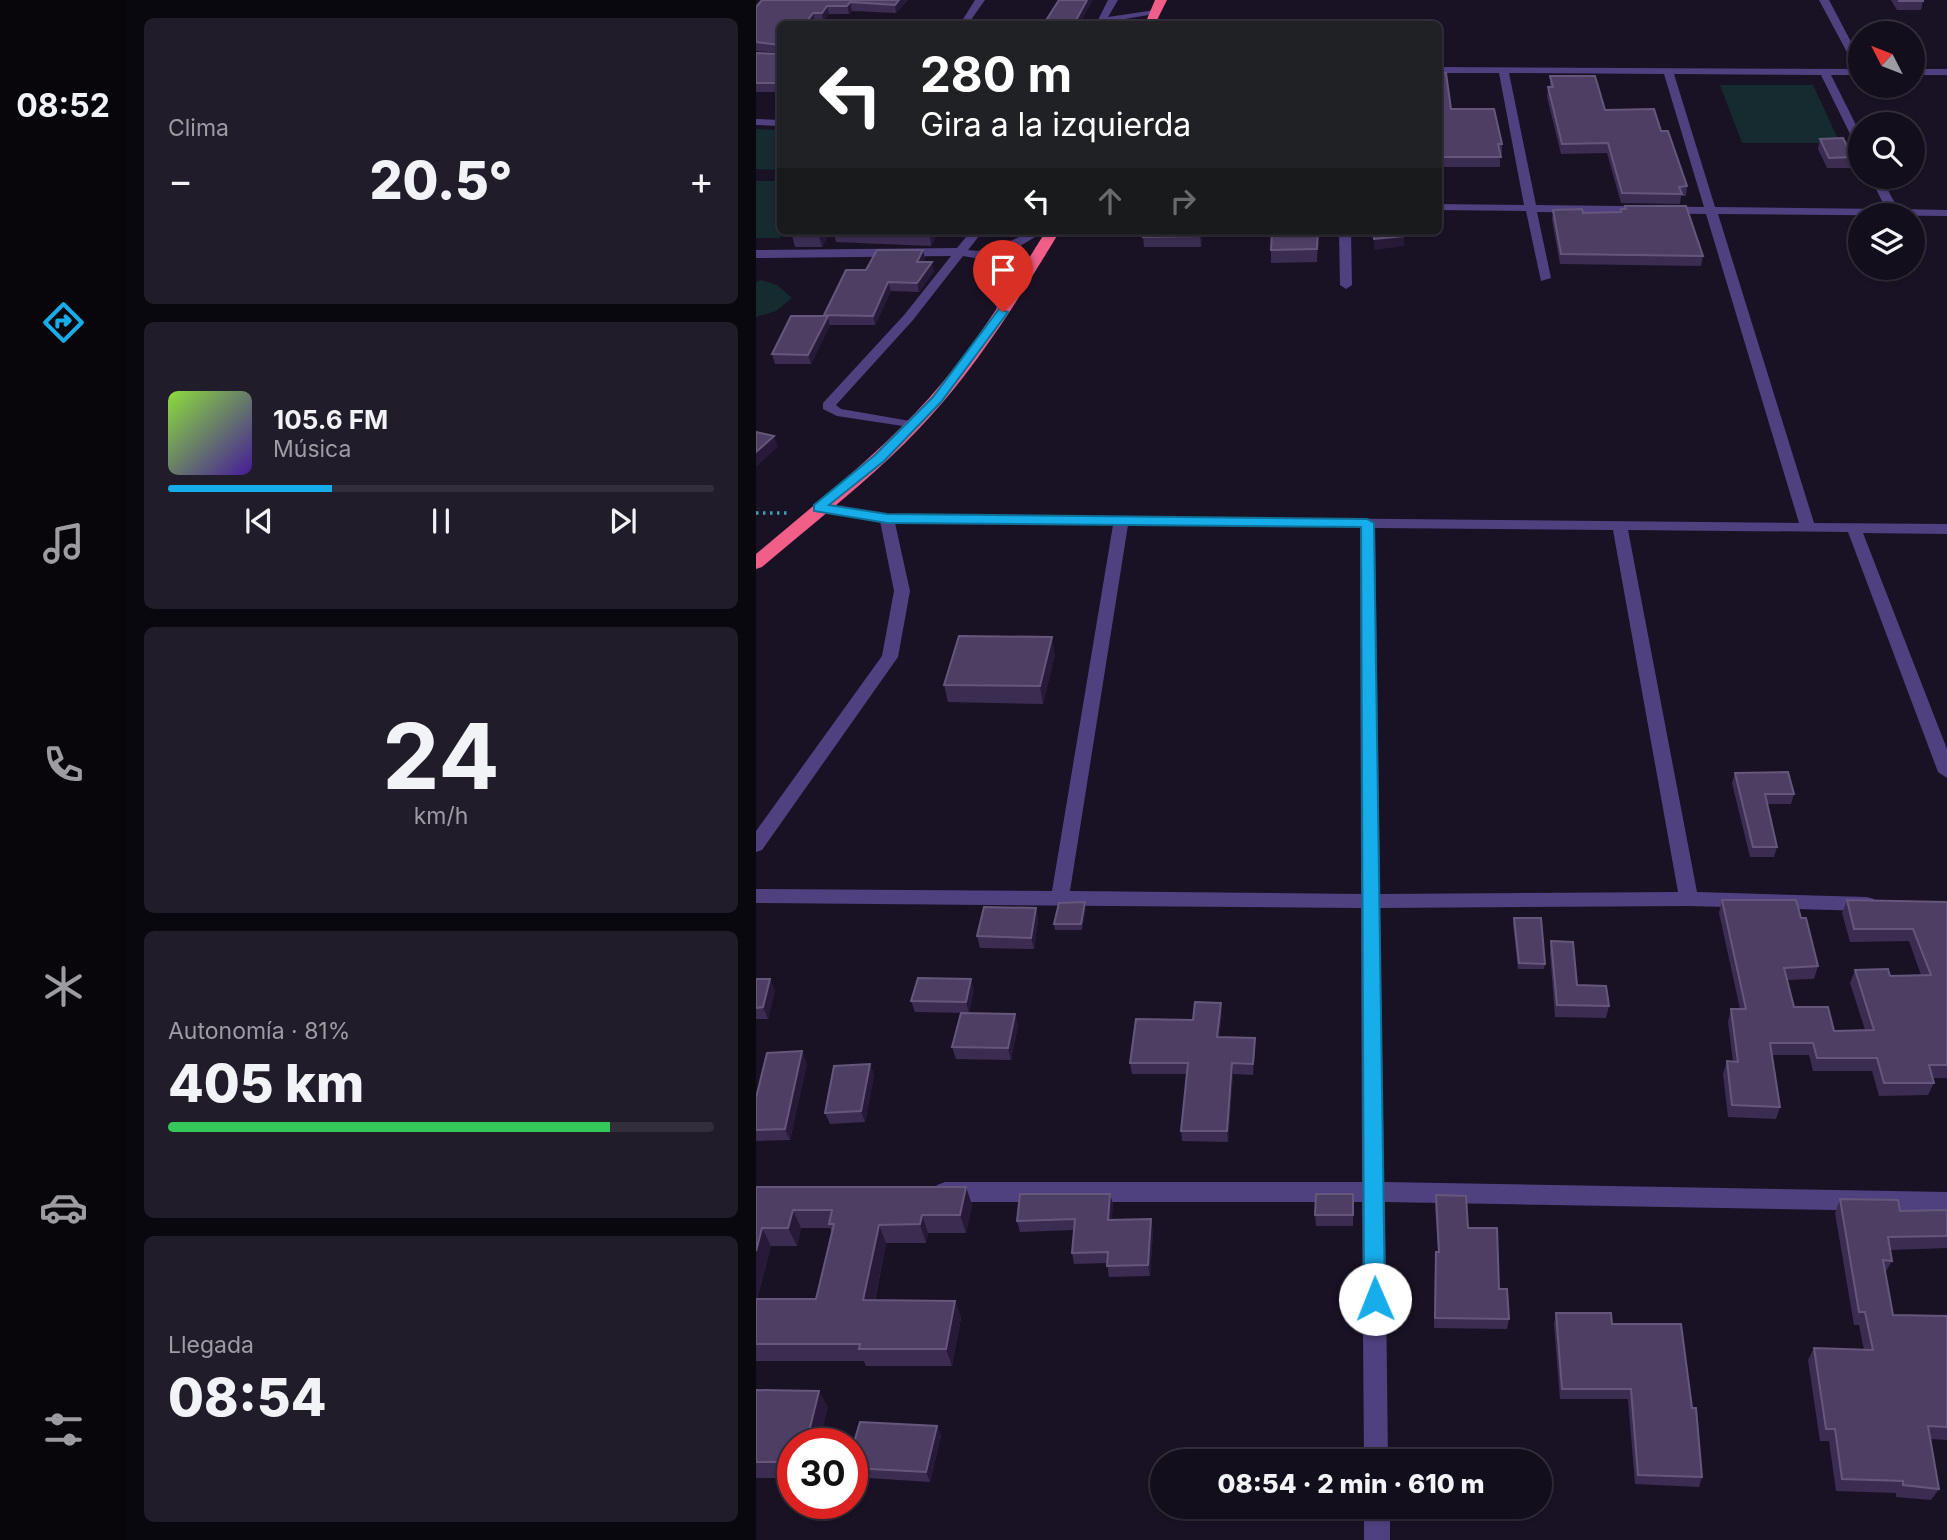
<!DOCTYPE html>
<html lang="es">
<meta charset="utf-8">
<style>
body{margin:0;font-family:Inter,sans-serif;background:#201c29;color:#f1f3f6;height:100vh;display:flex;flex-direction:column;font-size:26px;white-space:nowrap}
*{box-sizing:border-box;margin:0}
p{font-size:23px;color:#9d9ca3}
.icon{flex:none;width:38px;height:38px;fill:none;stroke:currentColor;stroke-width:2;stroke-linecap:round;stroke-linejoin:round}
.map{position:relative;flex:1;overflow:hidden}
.side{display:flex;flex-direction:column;gap:18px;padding:18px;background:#0a080f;width:630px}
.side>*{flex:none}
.guide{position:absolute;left:21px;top:21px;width:665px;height:214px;border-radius:10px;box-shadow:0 2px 5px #0004,0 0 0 2px #322e3b;background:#202124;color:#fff;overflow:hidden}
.needle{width:46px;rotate:312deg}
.tools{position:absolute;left:1092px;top:21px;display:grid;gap:14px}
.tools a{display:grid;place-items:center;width:77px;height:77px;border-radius:50%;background:#130e1c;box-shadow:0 2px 5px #0004,0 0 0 2px #322e3b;font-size:35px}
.speed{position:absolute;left:21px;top:1428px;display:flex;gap:14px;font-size:35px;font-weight:700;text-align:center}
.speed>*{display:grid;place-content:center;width:91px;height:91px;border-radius:50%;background:#130e1c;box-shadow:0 2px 5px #0004,0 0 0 2px #322e3b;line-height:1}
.speed .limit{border:10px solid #d22;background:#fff;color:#111}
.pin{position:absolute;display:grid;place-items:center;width:60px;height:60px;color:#fff;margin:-72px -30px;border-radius:50% 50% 50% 0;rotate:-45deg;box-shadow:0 0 7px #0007}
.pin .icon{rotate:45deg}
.me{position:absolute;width:77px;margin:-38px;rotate:359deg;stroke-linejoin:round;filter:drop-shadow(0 0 5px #0008)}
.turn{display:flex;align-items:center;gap:24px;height:147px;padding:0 28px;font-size:32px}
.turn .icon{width:91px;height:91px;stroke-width:2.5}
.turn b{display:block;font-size:49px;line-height:60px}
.lanes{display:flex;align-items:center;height:66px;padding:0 28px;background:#0003;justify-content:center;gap:35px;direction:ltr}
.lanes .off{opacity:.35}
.big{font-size:52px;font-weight:800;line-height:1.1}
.side .card{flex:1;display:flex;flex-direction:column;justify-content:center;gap:10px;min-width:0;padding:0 24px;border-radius:10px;background:#201c29}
.side .dial{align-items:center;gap:0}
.dial b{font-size:91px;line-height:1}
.song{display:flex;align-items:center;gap:21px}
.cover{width:84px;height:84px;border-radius:10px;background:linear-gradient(135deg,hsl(90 70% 55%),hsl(260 70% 35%))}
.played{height:7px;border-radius:4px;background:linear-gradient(90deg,#17acea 30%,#322e3b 30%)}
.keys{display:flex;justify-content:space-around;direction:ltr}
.heat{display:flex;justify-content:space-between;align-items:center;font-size:38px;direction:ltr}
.charge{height:10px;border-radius:5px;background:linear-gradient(90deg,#34c759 81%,#322e3b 0)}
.trip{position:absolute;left:394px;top:1449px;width:402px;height:70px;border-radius:35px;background:#130e1c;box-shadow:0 2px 5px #0004,0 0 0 2px #322e3b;font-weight:800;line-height:70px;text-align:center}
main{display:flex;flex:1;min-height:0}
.menu{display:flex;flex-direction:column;width:126px;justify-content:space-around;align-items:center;background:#08060b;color:#9d9ca3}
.menu .icon{width:49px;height:49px}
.menu .selected{color:#17acea}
.menu b{font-size:32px;color:#f1f3f6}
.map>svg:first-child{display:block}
.green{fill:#152b2f}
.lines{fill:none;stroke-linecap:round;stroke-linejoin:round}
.path{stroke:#3b9fae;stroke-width:3.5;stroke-dasharray:2.5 4.5;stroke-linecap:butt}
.minor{fill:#4f4180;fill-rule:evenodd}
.highway{fill:#f15f89;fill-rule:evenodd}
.wall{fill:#3b2c52;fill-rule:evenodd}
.shaded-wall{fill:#261a38}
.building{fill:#4d3f64;stroke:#65577c;stroke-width:2}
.route{fill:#17acea;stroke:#0f7098;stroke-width:2}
</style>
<main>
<nav class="menu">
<b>08:52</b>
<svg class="icon selected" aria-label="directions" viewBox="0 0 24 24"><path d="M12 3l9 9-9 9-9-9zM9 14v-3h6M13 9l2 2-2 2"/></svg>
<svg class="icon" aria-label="music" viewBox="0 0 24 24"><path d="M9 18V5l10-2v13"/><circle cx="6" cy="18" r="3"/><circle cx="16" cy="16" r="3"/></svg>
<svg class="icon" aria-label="phone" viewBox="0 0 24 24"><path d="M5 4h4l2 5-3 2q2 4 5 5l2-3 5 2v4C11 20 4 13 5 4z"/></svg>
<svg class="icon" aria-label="climate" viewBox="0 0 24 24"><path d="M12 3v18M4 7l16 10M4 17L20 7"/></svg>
<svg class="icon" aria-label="car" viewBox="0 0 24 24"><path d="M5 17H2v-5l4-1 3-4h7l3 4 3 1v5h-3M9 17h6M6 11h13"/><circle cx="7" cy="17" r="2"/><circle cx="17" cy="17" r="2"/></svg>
<svg class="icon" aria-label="filters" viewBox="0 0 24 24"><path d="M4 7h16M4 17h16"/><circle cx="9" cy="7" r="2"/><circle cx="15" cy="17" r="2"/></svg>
</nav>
<section class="side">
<div class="card"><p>Clima</p>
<div class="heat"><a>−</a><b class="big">20.5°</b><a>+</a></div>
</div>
<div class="card">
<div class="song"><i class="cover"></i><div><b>105.6 FM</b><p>Música</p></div></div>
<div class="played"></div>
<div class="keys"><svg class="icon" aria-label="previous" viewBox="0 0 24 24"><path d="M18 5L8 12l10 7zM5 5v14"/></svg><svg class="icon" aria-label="pause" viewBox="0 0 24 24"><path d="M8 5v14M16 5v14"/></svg><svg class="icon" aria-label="next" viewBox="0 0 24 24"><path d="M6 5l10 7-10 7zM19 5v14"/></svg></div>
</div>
<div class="card dial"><b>24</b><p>km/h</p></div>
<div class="card"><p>Autonomía · 81%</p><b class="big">405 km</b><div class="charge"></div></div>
<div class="card"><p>Llegada</p><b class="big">08:54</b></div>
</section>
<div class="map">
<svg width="1191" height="1540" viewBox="0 0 1191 1540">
<rect width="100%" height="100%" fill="#191225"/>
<g class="green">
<path d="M964 85H1057L1084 143H986Z"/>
<path d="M0 129 24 130V170L0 169Z"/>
<path d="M0 181H24V231H28L24 238H0Z"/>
<path d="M5 280 21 285 36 298 20 311 0 317V282Z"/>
</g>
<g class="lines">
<path class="path" d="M0 513H31"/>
<g class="minor">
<path d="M219 0H229L212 24H204Z"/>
<path d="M352 0H362L352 17 399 10 404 13 340 24Z"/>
<path d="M1063 0H1073L1104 59V75H1075L1104 133V147L1099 144 1065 75 918 74 959 207 1130 209 1114 177H1125L1142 209 1191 210V216L962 214 1058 523 1191 524V534L1107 533 1191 749V778L1182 772 1092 532 872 530 941 892 1111 897 1118 899 1120 904 1118 909 1111 911 933 906 624 908 628 1182 1191 1192V1212L629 1202 632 1461H608L606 1202H189L181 1199 178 1192 181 1185 189 1182H606L605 908 0 903V889L296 891 357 525 139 523 154 591 142 657 6 850 0 852V831L126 656 138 591 124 521 62 512 55 508 62 504 131 514 1043 523 950 214 781 212 795 278 785 281 770 211 682 210V204L768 205 743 73H682V67L1100 69ZM753 73 908 74 948 207 780 205ZM372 525 604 527 605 894 314 891ZM619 528 857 530 922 892 624 894Z"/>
<rect x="1157" y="69" width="34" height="6"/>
<path d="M0 119 24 120V126L0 125Z"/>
<path d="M215 231H227L212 250C242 255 261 231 289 231L256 251 235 258 248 280 251 315 241 312 236 280 224 259 207 256 157 320 80 405 85 409 160 422V428L81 416 67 409V403L149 314 195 256 0 258V250L201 248Z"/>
<path d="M583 231H595L596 285 590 289 584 285Z"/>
<rect x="608" y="1507" width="26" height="33"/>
</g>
<g class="highway">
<path d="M399 0H411L399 24H389Z"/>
<path d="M290 231H304C268 290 232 349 187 402 135 464 68 514 6 567L0 569V554C60 503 122 455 174 397 219 347 254 288 290 231Z"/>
</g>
</g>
<g class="wall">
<path d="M6 0H152L140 13 96 11 93 14H73L67 21H59L57 24H24V92H0V53H22L0 51V7Z"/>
<path d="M1135 0H1167V1L1165 10H1141Z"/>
<path d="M682 73 695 109 746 144V153L744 154V167H682Z"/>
<path d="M794 76 849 110 905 131 931 186 930 196H925L924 204 865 203 851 153 805 154 791 97 792 87H794Z"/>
<path d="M1064 139 1097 157 1094 168H1071L1062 149Z"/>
<path d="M869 206 947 256 945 266 804 264 796 220 797 210 827 213 864 212 865 209H869Z"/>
<path d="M77 231H183L175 246 80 242Z"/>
<path d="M447 231 445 247H388L387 237Z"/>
<path d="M562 231 561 262 515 263V250Z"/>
<path d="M74 233 66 247H39L36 236Z"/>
<path d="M167 250 169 259 167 262 178 271 163 292 135 291 119 325H74L55 364H19L16 354 68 316V315L110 270Z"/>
<path d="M299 654 287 704 192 702 188 685Z"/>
<path d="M979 773 1038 794 1035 804H1011L1021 847 1018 857H994L976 783Z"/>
<path d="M966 900 1045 918 1062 966 1058 979 1031 980 1038 1007 1078 1031 1109 1030 1094 983 1099 970 1134 976 1165 975 1153 941 1094 942 1086 913 1091 900 1191 902V1078H1176L1178 1083 1172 1095 1123 1096 1116 1071H1057L1053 1055H1016L1024 1107 1020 1119 972 1117 967 1074 971 1061 977 1062 972 1022 975 1009H984L963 913Z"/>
<path d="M280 908 282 920 278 949 224 948 221 936Z"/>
<path d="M330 908 326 930H299L298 924Z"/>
<path d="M758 918 789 964 788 969H762L757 924Z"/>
<path d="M795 941 821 985 853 1006 850 1018 799 1017 794 953Z"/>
<path d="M0 979 19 990 12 1019H0Z"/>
<path d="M218 990 213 1013 159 1012 155 1001Z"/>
<path d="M466 1014 463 1037 499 1038V1049L497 1075 477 1074 472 1142 426 1141 425 1131 431 1074H376L374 1063 437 1020Z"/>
<path d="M262 1025 255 1060 200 1059 196 1047Z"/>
<path d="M51 1063 34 1140 0 1141V1098Z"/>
<path d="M114 1064 118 1076 109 1122 74 1124 69 1113Z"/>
<path d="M0 1187H210L216 1205 210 1233H172L170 1243H130L119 1301H199L205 1318 196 1366H110L108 1361H0ZM45 1228H74L76 1232 60 1299H1L15 1246H41Z"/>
<path d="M354 1194 357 1205 355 1220 397 1230 394 1276 353 1277 351 1263 318 1264 316 1253 318 1230 264 1232 261 1221Z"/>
<path d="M597 1194V1226H560L559 1215Z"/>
<path d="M680 1195 712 1228 743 1289 753 1319 751 1329 678 1328 679 1262 680 1252H682L679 1206Z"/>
<path d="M1084 1199 1144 1211 1191 1210V1248L1134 1250 1136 1261 1129 1273 1137 1315 1191 1316V1440L1174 1439 1183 1489 1175 1500 1140 1497V1493L1080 1491 1073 1441H1064L1052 1360 1058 1348 1108 1350 1103 1325H1098L1079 1213Z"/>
<path d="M800 1313 856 1324 936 1408 946 1477 943 1487 879 1484 872 1399H804L798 1324Z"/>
<path d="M0 1390 72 1407 37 1444V1478H0Z"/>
<path d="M181 1426 185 1436 174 1482 96 1477V1449Z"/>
</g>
<g class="shaded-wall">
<path d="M143 0H152L140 13 139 5Z"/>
<path d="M331 0H337L324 24 319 22Z"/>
<path d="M94 2 96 11 93 14 91 6Z"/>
<path d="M71 6 73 14 67 21 66 13Z"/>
<path d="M57 13 59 21 57 24H49Z"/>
<path d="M66 231H74V233L66 247 63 236Z"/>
<path d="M176 231H183L175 246 174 236Z"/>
<path d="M445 231H447L445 247 444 236Z"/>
<path d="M648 236V246L618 250V239Z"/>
<path d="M167 250 169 259 162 271 161 262Z"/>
<path d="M176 262 178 271 163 292 161 283Z"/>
<path d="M132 282 135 291 119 325 117 316Z"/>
<path d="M72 316 74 326 55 364 52 355Z"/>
<path d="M18 436 22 447 0 467V452Z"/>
<path d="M296 637 299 654 287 704 284 686Z"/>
<path d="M329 902 330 908 326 930 325 924Z"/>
<path d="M280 908 282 920 278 949 275 938Z"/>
<path d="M14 979 19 990 12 1019 7 1007Z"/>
<path d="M215 979 218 990 213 1013 210 1002Z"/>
<path d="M465 1003 466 1014 462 1048 461 1037Z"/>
<path d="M259 1014 262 1025 255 1060 252 1048Z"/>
<path d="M499 1038V1049L497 1075V1064Z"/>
<path d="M46 1051 51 1063 34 1140 29 1129Z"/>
<path d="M476 1063 477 1074 472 1142 471 1131Z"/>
<path d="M114 1064 118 1076 109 1122 105 1111Z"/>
<path d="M210 1187 216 1205 210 1233 204 1215Z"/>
<path d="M354 1194 357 1205 355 1231 352 1220Z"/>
<path d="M37 1210 45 1228 41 1246 32 1228Z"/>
<path d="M166 1215 172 1233 170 1243 164 1224Z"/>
<path d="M395 1219 397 1230 394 1276 392 1265Z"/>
<path d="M123 1225 130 1243 115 1318 107 1300Z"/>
<path d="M6 1228 15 1246 0 1301V1251Z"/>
<path d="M199 1301 205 1318 196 1366 190 1349Z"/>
<path d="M63 1391 72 1407 63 1444H50Z"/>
<path d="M181 1426 185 1436 174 1482 170 1472Z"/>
</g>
<g class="building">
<path d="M6 0H143L139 5 94 2 91 6H71L66 13H57L49 24H24V45L0 42V7Z"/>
<path d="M303 0H331L319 22 332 23 331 24H282L283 22H289Z"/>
<rect x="1143" y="0" width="24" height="1"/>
<path d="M24 46V58L23 60H24V80L22 83H0V53L22 54Z"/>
<path d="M682 73H690L695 109H738L746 144H742L745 157H682Z"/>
<path d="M794 76H839L849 110 898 109 905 131H912L931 186 923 187 926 194 866 193 852 143 806 144 792 87H797Z"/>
<path d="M1087 138 1097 157 1073 158 1064 139Z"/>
<path d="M869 206H930L947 256 805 254 797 210 826 209 827 213 865 212V209H870Z"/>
<path d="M39 231H66L63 236H36Z"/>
<path d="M77 231H176L174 236Z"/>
<path d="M388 231H445L444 236 387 237Z"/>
<path d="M516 231H562L561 249 515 250Z"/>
<path d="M618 231H647L648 236 618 239Z"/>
<path d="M121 250H167L161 262H176L161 283 132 282 117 316 68 315 90 270H110Z"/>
<path d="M35 316H72L52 355 16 354Z"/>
<path d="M0 432 18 436 0 452Z"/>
<path d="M203 636 296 637 284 686 188 685Z"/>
<path d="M1032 772 1038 794H1009L1021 847H997L979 773Z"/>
<path d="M966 900H1040L1045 918H1050L1062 966 1028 968 1038 1007H1072L1078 1031 1118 1030 1099 970 1132 969 1134 976 1175 975 1157 929H1098L1091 900 1191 902V1065H1173L1178 1083H1128L1121 1058H1061L1057 1043H1014L1024 1107 976 1105 971 1061 982 1062 975 1009H990Z"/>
<path d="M329 902 325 924H298L303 903Z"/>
<path d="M228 907 280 908 275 938 221 936Z"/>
<path d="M758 918H785L789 964 763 963Z"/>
<path d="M795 941 817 942 821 985 850 986 853 1006 801 1005Z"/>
<path d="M162 978 215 979 210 1002 155 1001Z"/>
<path d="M0 979H14L7 1007 0 1008Z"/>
<path d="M439 1002 465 1003 461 1037 499 1038 497 1064 476 1063 471 1131H425L432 1063H374L380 1019 437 1020Z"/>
<path d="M205 1013 259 1014 252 1048 196 1047Z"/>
<path d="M46 1051 29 1129 0 1130V1098L11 1053Z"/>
<path d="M114 1064 105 1111 69 1113 78 1066Z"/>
<path d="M0 1187H210L204 1215H166L164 1224 123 1225 107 1300 199 1301 190 1349H103L104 1344H0V1299H60L78 1224H73L76 1210H37L32 1228H6L0 1251Z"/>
<path d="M264 1194H354L352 1220 395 1219 392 1265 351 1266 352 1252 316 1253 319 1219 261 1221Z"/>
<path d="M560 1194H597V1215H559Z"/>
<path d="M680 1195 710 1196 712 1228H741L743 1289H751L753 1319 679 1318 680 1252H683Z"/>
<path d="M1084 1199 1142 1200 1144 1211 1191 1210V1236L1132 1237 1136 1261 1127 1260 1137 1315 1191 1316V1427L1172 1426 1183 1489 1147 1485V1481L1086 1479 1079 1429H1070L1058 1348 1117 1350 1109 1312H1103Z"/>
<path d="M800 1313H855L856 1324H925L936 1408H940L946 1477 882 1475 875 1389H806Z"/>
<path d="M0 1390 63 1391 50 1444H37V1462H0Z"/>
<path d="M104 1422 181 1426 170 1472 96 1468V1449Z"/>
</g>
<path class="route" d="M243 309 252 312 185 402 128 461 73 505 131 514 611 519 618 523 629 1299 626 1306 619 1309 611 1306 608 1299 605 527 131 523 58 511V505L119 455 177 397Z"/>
</svg>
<div class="tools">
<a><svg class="needle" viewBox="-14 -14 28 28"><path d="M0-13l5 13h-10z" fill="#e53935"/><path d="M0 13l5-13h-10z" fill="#9d9ca3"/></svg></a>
<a><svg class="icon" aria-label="search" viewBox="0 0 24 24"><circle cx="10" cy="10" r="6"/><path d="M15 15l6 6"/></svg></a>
<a><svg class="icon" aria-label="layers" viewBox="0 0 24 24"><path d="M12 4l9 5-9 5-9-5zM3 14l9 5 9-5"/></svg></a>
</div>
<div class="speed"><div class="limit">30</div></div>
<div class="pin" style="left:247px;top:312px;background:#d93025"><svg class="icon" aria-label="arrive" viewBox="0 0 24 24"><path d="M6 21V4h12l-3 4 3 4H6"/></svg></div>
<svg class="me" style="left:619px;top:1299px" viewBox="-20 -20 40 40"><circle r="19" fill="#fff"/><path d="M0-13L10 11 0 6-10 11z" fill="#17acea"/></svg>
<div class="trip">08:54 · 2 min · 610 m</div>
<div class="guide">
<div class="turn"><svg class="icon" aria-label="left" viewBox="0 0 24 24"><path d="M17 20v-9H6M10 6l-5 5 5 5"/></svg><div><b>280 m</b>Gira a la izquierda</div></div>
<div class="lanes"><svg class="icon" aria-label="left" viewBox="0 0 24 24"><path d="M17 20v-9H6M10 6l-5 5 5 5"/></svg><svg class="icon off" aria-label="ahead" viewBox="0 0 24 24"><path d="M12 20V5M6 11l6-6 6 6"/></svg><svg class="icon off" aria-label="right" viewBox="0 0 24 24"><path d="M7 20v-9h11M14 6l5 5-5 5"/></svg></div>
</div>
</div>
</main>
